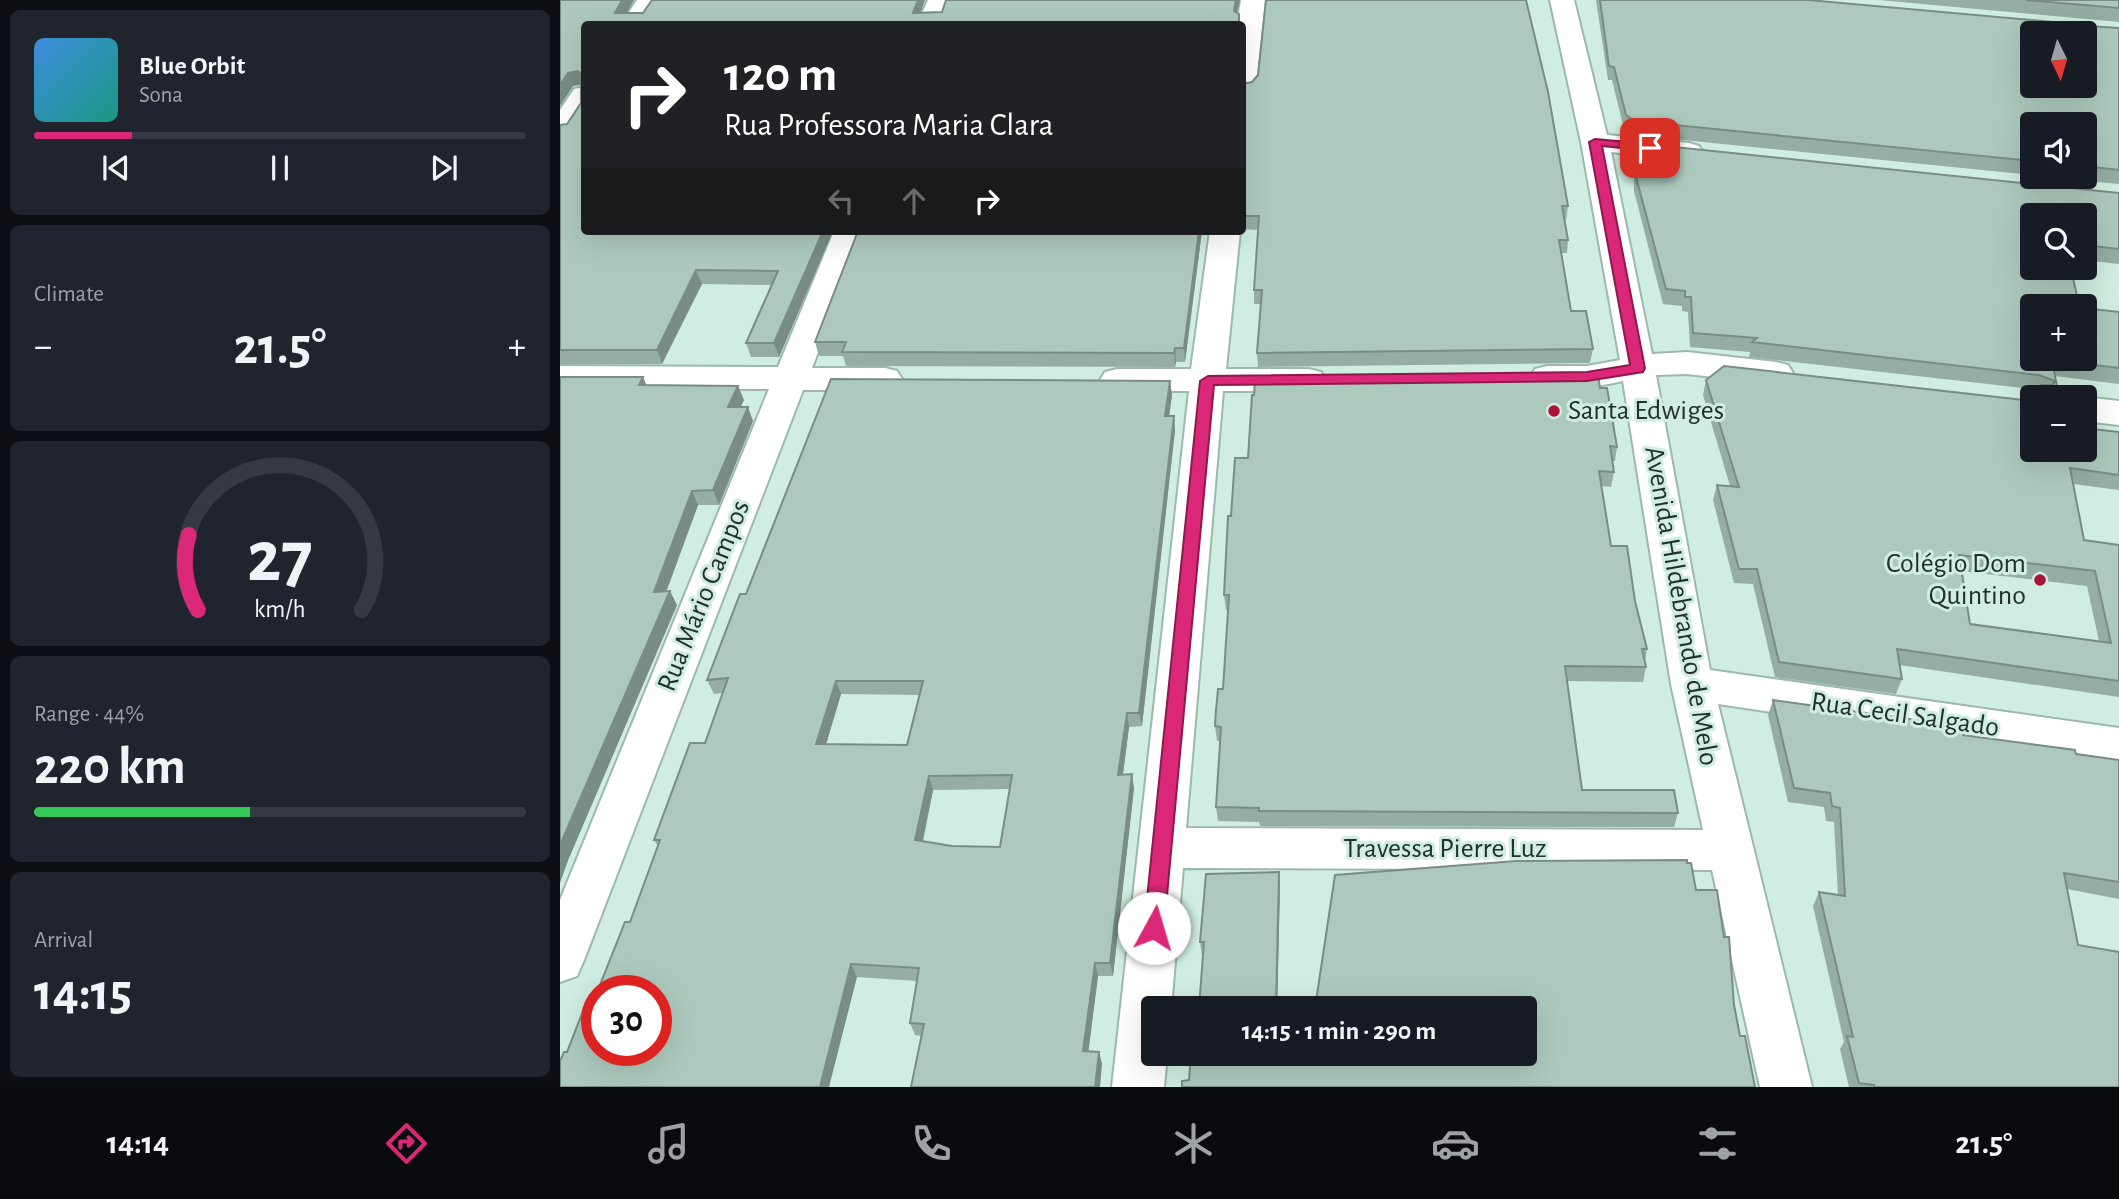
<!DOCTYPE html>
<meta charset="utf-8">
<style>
body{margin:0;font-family:"Alegreya Sans",sans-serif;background:#20242c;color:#f1f3f6;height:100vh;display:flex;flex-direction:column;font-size:26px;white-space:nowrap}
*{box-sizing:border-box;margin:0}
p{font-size:23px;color:#9ea1a6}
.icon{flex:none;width:38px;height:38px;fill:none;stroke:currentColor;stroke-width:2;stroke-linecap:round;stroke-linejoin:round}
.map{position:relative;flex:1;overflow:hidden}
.side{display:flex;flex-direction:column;gap:10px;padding:10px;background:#0d0f14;width:560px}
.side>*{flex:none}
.top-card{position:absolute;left:21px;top:21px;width:665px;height:214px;border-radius:7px;box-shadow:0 7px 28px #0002;background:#202124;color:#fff;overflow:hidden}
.needle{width:46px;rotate:175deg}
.tools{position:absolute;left:1460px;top:21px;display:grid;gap:14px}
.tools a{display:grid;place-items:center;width:77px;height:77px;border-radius:7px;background:#171b24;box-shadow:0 7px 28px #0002;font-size:35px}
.speed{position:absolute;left:21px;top:975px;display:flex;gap:14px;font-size:35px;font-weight:700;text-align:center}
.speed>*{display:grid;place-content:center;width:91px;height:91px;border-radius:50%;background:#171b24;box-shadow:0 7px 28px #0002;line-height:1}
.speed .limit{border:10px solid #d22;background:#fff;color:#111}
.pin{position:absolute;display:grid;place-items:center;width:60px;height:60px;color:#fff;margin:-30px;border-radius:14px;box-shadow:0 4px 10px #0006}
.me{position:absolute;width:77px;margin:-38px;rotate:6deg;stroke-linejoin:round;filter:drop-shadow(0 0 5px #0008)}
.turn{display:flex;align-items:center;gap:24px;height:147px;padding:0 28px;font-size:32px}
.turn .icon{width:91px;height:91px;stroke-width:2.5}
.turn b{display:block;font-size:49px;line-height:60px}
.lanes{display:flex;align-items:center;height:66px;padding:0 28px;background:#0003;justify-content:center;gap:35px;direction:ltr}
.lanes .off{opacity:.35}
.big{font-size:52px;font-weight:700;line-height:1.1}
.side .widget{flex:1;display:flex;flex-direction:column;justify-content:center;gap:10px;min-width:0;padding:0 24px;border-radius:10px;background:#20242c}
.side .dial{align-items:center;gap:0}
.dial svg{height:182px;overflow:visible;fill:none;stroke:#363941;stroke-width:7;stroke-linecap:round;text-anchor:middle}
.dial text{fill:#f1f3f6;stroke:none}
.song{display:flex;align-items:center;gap:21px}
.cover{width:84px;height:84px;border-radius:10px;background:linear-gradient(135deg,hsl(210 70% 55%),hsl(170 70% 35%))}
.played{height:7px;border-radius:4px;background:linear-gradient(90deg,#db2777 20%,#363941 20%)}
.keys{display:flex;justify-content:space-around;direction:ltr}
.heat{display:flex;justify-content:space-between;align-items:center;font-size:38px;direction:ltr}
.charge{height:10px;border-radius:5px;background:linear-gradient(90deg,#34c759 44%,#363941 0)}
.trip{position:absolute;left:581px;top:996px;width:396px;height:70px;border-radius:7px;background:#171b24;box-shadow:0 7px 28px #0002;font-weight:700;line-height:70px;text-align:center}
.menu{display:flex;height:112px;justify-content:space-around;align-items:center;background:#090b0e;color:#9ea1a6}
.menu .icon{width:49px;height:49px}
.menu .on{color:#db2777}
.menu b{font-size:32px;color:#f1f3f6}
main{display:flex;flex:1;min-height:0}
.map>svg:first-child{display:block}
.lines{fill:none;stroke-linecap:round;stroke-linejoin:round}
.street-casing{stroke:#9db9ac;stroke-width:4}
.street{fill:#fff;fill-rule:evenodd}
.wall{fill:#95ada3;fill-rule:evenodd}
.shaded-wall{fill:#798d84}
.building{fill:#adc9bd;stroke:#798d84;stroke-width:2;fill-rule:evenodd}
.route{fill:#db2777;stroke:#8e194d;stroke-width:2}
.poi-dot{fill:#ab1436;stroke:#cfede0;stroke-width:2.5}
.labels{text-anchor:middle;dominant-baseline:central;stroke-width:6;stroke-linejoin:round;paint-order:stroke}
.poi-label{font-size:28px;fill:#232f2a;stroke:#cfede0;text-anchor:start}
.street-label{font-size:28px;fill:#232f2a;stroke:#cfede0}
</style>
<main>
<section class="side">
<div class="widget">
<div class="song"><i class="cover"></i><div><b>Blue Orbit</b><p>Sona</p></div></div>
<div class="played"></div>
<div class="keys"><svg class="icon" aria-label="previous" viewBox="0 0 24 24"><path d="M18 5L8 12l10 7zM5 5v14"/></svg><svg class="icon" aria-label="pause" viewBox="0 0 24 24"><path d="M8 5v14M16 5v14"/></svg><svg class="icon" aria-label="next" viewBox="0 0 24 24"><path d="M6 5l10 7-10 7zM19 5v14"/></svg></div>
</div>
<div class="widget"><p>Climate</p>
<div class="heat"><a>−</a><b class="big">21.5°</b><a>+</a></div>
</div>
<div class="widget dial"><svg viewBox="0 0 100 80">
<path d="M14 69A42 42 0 1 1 86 69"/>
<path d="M14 69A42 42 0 0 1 10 36" stroke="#db2777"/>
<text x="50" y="56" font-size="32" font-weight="700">27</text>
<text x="50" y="72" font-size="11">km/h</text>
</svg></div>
<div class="widget"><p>Range · 44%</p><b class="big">220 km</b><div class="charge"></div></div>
<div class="widget"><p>Arrival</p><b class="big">14:15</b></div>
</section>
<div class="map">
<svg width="1559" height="1087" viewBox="0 0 1559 1087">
<rect width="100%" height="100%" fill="#cfede0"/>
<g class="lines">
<defs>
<g id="street">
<path d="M77 0H102L85 24H61Z"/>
<path d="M368 0H392L382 24H357Z"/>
<path d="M681 0H705L696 87 692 93 682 95V24H677Z"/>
<path d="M990 0H1014L1047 135 1129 143 1139 146 1143 152 1139 158 1129 161 1051 152 1092 354 1127 352 1216 362 1228 365 1233 373 1228 381 1216 384 1127 374 1096 375 1150 670 1559 728V764L1158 704 1252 1087H1200L1152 870 623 868 611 1008H593V1054H607L604 1087H552L629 391H557L545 388 540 380 545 372 557 369H631L650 231H680L666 369H749L761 372 766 380 761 388 749 391H663L626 828 1143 830 1111 684 1063 381C1034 387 1004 393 975 385L970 377 975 369 987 366H1027L1060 360 1021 142Z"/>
<path d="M24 87V115L10 136 0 138V110L14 89Z"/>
<path d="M274 231H304L252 368H325L337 371 342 379 337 387 325 390H243L24 960 17 976 0 982V900L209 389 0 388V366L218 367Z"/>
<path d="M1524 397 1559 401V425L1524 421Z"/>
</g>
</defs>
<use href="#street" class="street-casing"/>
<use href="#street" class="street"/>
</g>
<g class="wall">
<path d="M0 0H74L67 13H83L92 0H365L360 13 680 0 677 13 679 14V24H24L273 231 219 357H191L186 343 212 285 142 284 102 364H0V125L7 124 21 103V85L13 86 0 106Z"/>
<path d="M1036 0H1248L1559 28V184L1484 177H1524V124H1472V175L1073 135 1064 129 1052 80H1048Z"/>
<path d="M1319 0H1559V22Z"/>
<path d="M682 84 1008 206 1006 220H1004L1008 240 1007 253H1001L1011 311 1033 349 1030 363 698 367 697 353 701 304H694V290L698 230 682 229Z"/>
<path d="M1076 143 1559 193V264L1524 260V215H1472V306L1559 312V384L1495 376 1499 397H1476L1478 392 1472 389 1189 357 1190 352 1130 347 1128 312 1122 311V306L1103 304 1074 191V157Z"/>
<path d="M642 231 625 362H616L615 367 286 366 283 356H259L255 342Z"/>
<path d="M1146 380 1472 450 1559 432V490L1513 484 1524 540 1559 545V697L1339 665 1342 679 1336 694 1215 677 1193 584 1174 583 1153 500 1157 485 1170 486 1143 395ZM1401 571 1527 586 1539 641 1410 624Z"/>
<path d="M86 385 184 400 180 407 193 421 159 505H138L106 592 117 605 9 858Z"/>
<path d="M1040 388 1057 447 1055 461H1052L1054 472 1051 487 1041 486 1051 546 1075 601 1087 649 1085 661 1086 667 1083 682 1007 681 1022 790 1118 813 1114 827 700 826 699 822 658 821 656 807 660 741H657L655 726 663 689 668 610H666L664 595 671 516 688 458Z"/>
<path d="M612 395 609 416H614L615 430 582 726 569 727 563 775 574 788 553 976H538L528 1051 539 1052 542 1064 355 1035 350 1023 357 981 297 977 7 1052 32 1006 70 922 98 846 94 840 145 743 163 693 154 694 147 680 186 594ZM281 694 360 695 347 745 266 744ZM450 789 440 847 392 846 363 842 373 790Z"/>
<path d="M1213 700 1403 735 1559 760V899L1507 889 1518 945 1559 1087H1289L1280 1049 1284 1042 1253 906 1259 892 1278 895 1274 822 1266 821 1264 807 1228 802 1208 715Z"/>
<path d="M720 885 717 1008H639L643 955H642L640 942Z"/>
</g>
<g class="shaded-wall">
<path d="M62 0H74L60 24 55 13Z"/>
<path d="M358 0H365L356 24 353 13Z"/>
<path d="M676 0H680L674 24V11Z"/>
<path d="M18 71 23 84 13 86 0 106V85L8 73Z"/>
<path d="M263 231H273L219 357 214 343Z"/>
<path d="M639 231H642L625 362 624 348Z"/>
<path d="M136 270 142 284 102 364 97 350Z"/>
<path d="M615 348 616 362 615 367 614 353Z"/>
<path d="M83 377 89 391 79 385Z"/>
<path d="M610 381 612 395 607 430 605 416Z"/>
<path d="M178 386 184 400 174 421 168 407Z"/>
<path d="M188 407 193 421 159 505 153 490Z"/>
<path d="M614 416 615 430 582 726 579 713Z"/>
<path d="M132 491 138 505 101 606 94 592Z"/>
<path d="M110 591 117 605 9 858 0 883V845Z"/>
<path d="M276 681 281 694 262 758 256 744Z"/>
<path d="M567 713 569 727 561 788 558 775Z"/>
<path d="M572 774 574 788 553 976 550 963Z"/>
<path d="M369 776 373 790 360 853 355 840Z"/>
<path d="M719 872 720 885 717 1008H716Z"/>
<path d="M535 963 538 976 527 1063 523 1051Z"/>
<path d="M291 964 297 977 269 1087H260Z"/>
<path d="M539 1052 542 1064 540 1087H535Z"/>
</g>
<g class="building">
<path d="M0 0H62L55 13H83L92 0H358L353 13 382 12 386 0H676L674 11 679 14V24H24V231H263L214 343H186L218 271 136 270 97 350H0V125L7 124 21 103V74L18 71 8 73 0 85Z"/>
<path d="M706 0H966L988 92 1008 206H1002L1008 240H999L1011 311H1026L1033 349 697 353 702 290H694L699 216H682V84L692 82 698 75Z"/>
<path d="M1040 0H1248L1493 22H1526L1527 26 1559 28V170L1524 166V124H1472V161L1075 121 1066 115 1054 67 1049 66ZM1472 33H1524V86H1472Z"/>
<path d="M1466 0H1559V8Z"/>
<path d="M1076 143 1559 193V249L1524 245V215H1472V268H1511L1519 306H1472V359H1524V308L1559 312V368L1492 360 1499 397H1481V385H1493L1495 381 1479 375 1192 342 1197 338 1133 333 1131 297H1125V291L1106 289 1076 177Z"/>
<path d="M298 231H639L624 348H615L614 353 282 352 286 342H255Z"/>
<path d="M1164 366 1472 401V450H1524V428L1559 432V475L1510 468 1524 540 1559 545V681L1337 649 1342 679 1219 662 1197 569H1179L1157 485 1179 487 1146 380ZM1399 555 1535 571 1551 643 1410 624Z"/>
<path d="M1038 374 1040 388H1047L1057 447 1050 446 1054 472 1039 471 1051 546H1067L1075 601 1087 649H1082L1086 667 1005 666 1022 790H1114L1118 813 699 811V808L656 807 661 727 655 726 656 710 658 689H663L669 595H664L668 516H671L675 458H688L692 395H694L695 379Z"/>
<path d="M0 377H83L79 385 178 386 168 407H188L153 490 132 491 94 592 110 591 0 845Z"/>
<path d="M271 379 610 381 605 416H614L579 713H567L558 775 572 774 550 963H535L523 1051 539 1052 535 1087H351L364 1024 350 1023 359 968 291 964 260 1087H0V1061L4 1052H7L25 1006H32L37 995V1050H96V990H38L65 922H70L100 840H94L130 743H145L168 678 147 680 180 594H186ZM276 681H363L347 745 256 744ZM452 775 440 847 392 846 355 840 369 776Z"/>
<path d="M1213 700 1350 719 1402 729 1403 735 1515 750 1516 754 1559 760V882L1504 873 1518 945 1559 952V1087H1314V1085L1299 1083 1287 1036 1293 1037 1259 892 1285 896 1280 808 1272 806 1270 793 1234 788Z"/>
<path d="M1127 860V863H1131L1136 890H1157L1164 937H1169L1174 1005 1180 1036H1185L1195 1087H622V1081L629 1080 631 1054H964V1008H755L775 875 956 861Z"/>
<path d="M719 872 716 1008H639L644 942H640L646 874Z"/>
</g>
<path class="route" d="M1035 139 1090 144 1096 148 1090 151 1042 146 1085 368 1083 372 1027 381 654 385 604 928 601 934 594 937 587 934 584 928 640 381 648 376 1027 372 1070 365 1029 142Z"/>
<g class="poi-dot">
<circle cx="994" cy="411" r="7"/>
<circle cx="1480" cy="580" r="7"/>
</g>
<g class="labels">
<g class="poi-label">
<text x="1008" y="411">Santa Edwiges</text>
<text x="1466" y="564" text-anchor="end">Colégio Dom<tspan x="1466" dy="32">Quintino</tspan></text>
</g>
<g class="street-label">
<text transform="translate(144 596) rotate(-68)">Rua Mário Campos</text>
<text transform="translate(1121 606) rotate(80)">Avenida Hildebrando de Melo</text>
<text transform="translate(1345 715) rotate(8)">Rua Cecil Salgado</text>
<text x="885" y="849">Travessa Pierre Luz</text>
</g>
</g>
</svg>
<div class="tools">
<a><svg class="needle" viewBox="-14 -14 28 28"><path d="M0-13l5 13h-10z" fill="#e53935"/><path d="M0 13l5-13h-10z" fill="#9ea1a6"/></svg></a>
<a><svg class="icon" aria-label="sound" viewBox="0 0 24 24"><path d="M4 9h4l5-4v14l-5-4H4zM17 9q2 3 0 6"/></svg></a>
<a><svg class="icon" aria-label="search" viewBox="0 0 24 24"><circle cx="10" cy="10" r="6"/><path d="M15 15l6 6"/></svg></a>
<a>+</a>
<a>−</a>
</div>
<div class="speed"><div class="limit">30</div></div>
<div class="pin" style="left:1090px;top:148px;background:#d93025"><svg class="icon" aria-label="arrive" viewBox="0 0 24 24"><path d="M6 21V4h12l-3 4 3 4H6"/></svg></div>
<svg class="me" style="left:594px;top:928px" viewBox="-20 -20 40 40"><circle r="19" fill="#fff"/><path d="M0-13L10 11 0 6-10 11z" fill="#db2777"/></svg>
<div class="trip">14:15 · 1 min · 290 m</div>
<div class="top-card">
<div class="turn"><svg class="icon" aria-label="right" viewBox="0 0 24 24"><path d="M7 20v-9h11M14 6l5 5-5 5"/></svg><div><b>120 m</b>Rua Professora Maria Clara</div></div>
<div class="lanes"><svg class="icon off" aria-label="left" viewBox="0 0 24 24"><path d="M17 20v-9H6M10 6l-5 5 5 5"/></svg><svg class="icon off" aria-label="ahead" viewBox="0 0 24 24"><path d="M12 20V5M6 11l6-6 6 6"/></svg><svg class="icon" aria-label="right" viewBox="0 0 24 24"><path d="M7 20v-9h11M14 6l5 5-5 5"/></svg></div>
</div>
</div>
</main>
<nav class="menu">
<b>14:14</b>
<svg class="icon on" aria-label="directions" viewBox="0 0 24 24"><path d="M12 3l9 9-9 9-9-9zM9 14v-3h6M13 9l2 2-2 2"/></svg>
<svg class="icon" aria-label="music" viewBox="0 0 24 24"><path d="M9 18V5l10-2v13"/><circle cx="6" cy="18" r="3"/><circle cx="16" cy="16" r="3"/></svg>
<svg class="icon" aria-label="phone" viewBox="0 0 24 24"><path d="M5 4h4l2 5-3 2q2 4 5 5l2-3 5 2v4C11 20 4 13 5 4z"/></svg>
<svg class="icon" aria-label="climate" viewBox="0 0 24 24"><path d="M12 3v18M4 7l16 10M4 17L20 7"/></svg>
<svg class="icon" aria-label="car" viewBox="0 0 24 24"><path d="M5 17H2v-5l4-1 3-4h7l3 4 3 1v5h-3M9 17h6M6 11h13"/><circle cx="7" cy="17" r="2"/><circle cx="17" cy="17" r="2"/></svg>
<svg class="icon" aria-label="filters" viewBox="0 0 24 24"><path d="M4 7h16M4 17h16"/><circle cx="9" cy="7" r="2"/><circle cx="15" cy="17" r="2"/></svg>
<b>21.5°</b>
</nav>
